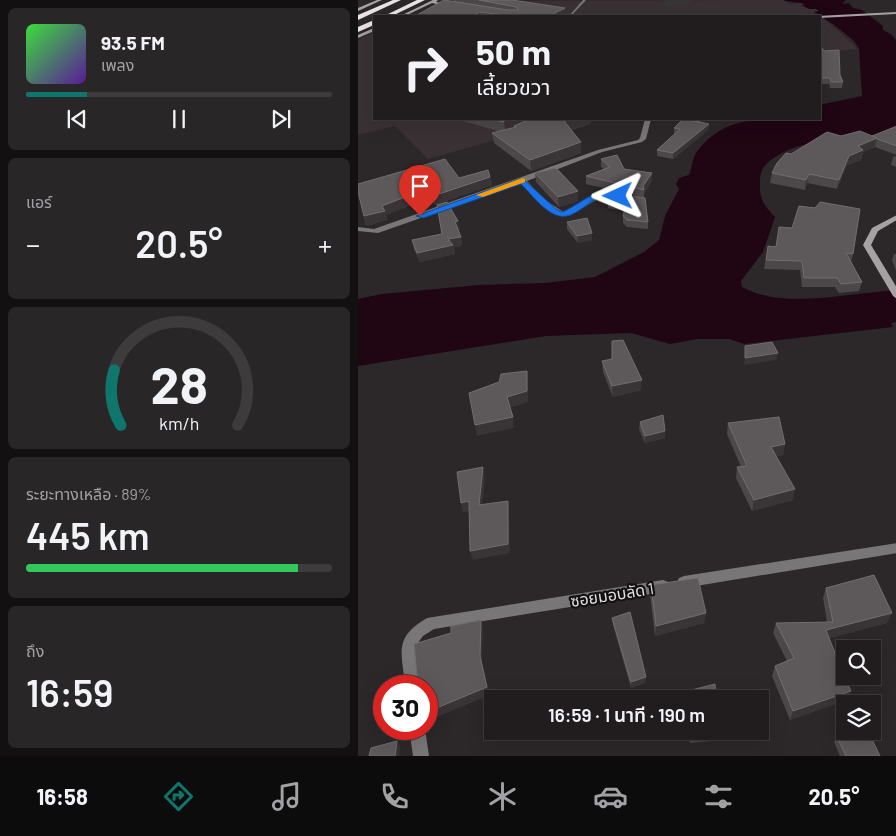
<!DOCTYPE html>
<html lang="th">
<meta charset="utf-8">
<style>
body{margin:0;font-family:Barlow,"Noto Sans Thai",sans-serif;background:#292628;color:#f1f3f6;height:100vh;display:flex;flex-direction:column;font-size:19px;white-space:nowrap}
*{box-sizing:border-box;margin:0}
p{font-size:16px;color:#a2a2a4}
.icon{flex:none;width:28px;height:28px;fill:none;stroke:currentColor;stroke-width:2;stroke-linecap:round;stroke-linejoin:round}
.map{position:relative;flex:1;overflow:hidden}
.side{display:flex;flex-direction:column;gap:8px;padding:8px;background:#121011;width:358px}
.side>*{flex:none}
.banner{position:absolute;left:15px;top:15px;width:448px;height:105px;border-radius:0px;box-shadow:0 5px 20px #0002,0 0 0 1px #3e3b3d;background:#211d1f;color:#f1f3f6;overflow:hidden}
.fabs{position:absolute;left:478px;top:640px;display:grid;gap:10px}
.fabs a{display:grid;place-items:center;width:45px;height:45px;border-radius:0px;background:#211d1f;box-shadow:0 5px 20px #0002,0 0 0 1px #3e3b3d;font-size:25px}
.speed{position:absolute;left:15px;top:675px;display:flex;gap:10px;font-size:25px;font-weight:700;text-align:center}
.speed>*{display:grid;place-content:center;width:65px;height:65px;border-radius:50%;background:#211d1f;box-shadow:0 5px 20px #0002,0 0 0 1px #3e3b3d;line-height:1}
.speed .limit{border:8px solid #d22;background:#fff;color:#111}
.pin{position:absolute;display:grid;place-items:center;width:42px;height:42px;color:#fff;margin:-51px -21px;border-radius:50% 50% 50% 0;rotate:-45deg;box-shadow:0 0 5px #0007}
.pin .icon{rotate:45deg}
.me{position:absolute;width:55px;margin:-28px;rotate:269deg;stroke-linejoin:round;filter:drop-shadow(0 0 4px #0008)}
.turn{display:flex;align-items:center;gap:18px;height:105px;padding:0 20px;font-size:22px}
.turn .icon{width:65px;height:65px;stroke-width:2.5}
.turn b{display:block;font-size:35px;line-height:42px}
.big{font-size:38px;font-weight:600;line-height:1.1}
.side .card{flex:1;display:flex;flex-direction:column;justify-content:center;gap:8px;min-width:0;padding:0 18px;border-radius:8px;background:#292628}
.side .dial{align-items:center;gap:0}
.dial svg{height:130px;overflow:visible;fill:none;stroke:#3e3b3d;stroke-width:7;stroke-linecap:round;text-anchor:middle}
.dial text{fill:#f1f3f6;stroke:none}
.song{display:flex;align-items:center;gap:15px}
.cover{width:60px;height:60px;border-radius:8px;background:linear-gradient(135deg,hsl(120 70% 55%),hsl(270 70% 35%))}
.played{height:5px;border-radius:2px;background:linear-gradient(90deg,#0f766e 20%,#3e3b3d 20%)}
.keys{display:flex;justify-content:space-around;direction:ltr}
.heat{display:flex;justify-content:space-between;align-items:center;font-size:28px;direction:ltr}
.charge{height:8px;border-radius:4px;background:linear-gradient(90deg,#34c759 89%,#3e3b3d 0)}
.trip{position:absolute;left:126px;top:690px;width:285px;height:50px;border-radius:0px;background:#211d1f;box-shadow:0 5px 20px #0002,0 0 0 1px #3e3b3d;font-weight:600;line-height:50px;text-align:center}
.tabs{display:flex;height:80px;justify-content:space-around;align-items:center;background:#0d0c0c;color:#a2a2a4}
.tabs .icon{width:35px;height:35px}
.tabs .current{color:#0f766e}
.tabs b{font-size:22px;color:#f1f3f6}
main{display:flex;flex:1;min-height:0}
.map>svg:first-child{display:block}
.built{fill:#3a3135}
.water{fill:#200513}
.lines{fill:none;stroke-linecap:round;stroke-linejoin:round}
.lane{fill:#797677;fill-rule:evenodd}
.street{fill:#797677;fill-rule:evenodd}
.secondary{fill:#a6a2a4;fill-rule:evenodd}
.highway{fill:#eae4e6;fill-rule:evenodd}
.wall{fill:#4c4749}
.shaded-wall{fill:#393436}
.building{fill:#5d585a;stroke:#726d6f}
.route{fill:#1a73e8;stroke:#114b97}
.slow{fill:#f59e0b}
.labels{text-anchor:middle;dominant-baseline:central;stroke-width:4.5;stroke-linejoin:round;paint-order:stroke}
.near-street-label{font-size:16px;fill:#e3e0e1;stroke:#131111}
</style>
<main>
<section class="side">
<div class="card">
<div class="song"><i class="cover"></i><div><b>93.5 FM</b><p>เพลง</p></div></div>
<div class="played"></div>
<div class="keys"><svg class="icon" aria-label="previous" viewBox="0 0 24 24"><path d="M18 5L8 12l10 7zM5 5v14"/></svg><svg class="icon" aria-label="pause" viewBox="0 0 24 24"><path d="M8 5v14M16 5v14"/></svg><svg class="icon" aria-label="next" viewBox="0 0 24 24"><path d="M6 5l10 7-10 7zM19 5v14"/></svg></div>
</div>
<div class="card"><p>แอร์</p>
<div class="heat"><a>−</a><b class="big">20.5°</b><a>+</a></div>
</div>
<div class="card dial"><svg viewBox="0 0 100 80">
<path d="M14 69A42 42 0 1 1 86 69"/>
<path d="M14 69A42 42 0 0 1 10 35" stroke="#0f766e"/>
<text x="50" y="56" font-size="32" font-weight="700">28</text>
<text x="50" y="72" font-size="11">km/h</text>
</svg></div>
<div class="card"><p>ระยะทางเหลือ · 89%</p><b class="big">445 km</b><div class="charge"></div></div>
<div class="card"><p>ถึง</p><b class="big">16:59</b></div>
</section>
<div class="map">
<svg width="539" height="756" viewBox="0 0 539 756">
<rect width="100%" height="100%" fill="#2c2729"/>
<g class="built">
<path d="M425 0 433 4 444 3 451 9H458L462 11 457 13 460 15 440 16H175L81 1Z"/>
<path d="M465 18 493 42 499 49 461 52V19Z"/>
<path d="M16 32V119H180L148 137 70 159 37 126 0 135V40Z"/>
</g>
<path class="water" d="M425 0H486L488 1 485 2 486 4 491 3 495 8 504 10 525 26V30L534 35 538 40V133C534 135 529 138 524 138 488 145 452 135 419 156 409 162 402 168 402 180 401 197 404 204 417 217L405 252 383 281 384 287C426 310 491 293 538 290V322L533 323 535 327 386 344 371 339H339L312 344 273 333 188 336 0 366V299L24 294 121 285 187 283 237 277 286 252 301 240 307 216 321 189 318 184 321 178 331 175C334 169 334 159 338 153 367 111 416 119 461 119V105L504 96 501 49 496 41 475 24 456 12 461 11 458 9H451L443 5H447C441 1 433 3 425 0Z"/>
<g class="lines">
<path class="lane" d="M225 0H228L213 16H211Z"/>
<g class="street">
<path d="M287 119H293L288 139 284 142 244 152 169 181 187 200 204 211 207 212 243 192 253 191 269 197V201H263L252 195 245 196 211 216H202L188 208 163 183 20 233 0 231V227L16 229 240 150 280 140 282 138Z"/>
<path d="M325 119H334L350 124 347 126Z"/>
<path d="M539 543V553L326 588 321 586 319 582 321 578 326 576Z"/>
<path d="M305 580 310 582 312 586 310 590 305 592 76 629 65 636 57 647 61 686H47C44 652 35 638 69 618Z"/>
<path d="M51 729H67L71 756H55Z"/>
</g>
<g class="secondary">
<path d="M19 0H24L0 11V8Z"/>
<path d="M75 0H80L78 2 95 6 93 7 74 3 47 16H42Z"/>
<path d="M539 12V14L461 18V16H459Z"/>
<path d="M16 28V31L0 38V35Z"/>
<path d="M539 215V220L520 231 513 245 539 288V299L535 296 505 245 514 228Z"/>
</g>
<g class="highway">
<path d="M35 0H43L0 20V15Z"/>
<path d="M59 0H67L34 16H26Z"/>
<path d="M16 20V25L0 32V27Z"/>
</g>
</g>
<g class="wall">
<path d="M93 0H155L207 16H57L95 1V0Z"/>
<path d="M461 44 482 75 485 82 484 88H472L471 84H462L461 82Z"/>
<path d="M98 119H151L146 122 147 130 156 128V126L172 119H233V124L213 130 223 153 173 171 136 143 134 133 140 131Z"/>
<path d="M351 124 350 130 315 159 299 156V150L317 134H316V128Z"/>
<path d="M539 126V155L517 147 505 152 503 160 489 165 479 189 449 183 447 190 412 183 414 173 433 154 483 136H514Z"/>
<path d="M539 156V167L533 165 535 157Z"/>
<path d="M243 159 266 169 294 181 286 194V198L290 222V229L269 227 265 223V216L267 211 250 208V201L283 197 228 184V176L246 169 243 167Z"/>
<path d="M177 173 220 201 201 207 178 182Z"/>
<path d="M132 177 134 185 77 205 72 197 28 215 29 220 8 226 0 192 101 178Z"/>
<path d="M79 205 102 230H100L103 237 104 246 96 247 97 254 62 262 56 249 54 240 84 234Z"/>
<path d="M209 222 234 233V240L220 243 209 229Z"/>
<path d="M410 246 495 254 493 262 504 282 501 291 481 293 477 287H444L442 270 406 269Z"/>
<path d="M536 254H539V273L534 260Z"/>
<path d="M244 361 283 390 255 397 245 372Z"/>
<path d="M282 422 307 431V438L287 443 281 429Z"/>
<path d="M370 423 427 444 425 455 418 456 435 500 394 511 378 478 379 467H383L369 434Z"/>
<path d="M293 585 348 613 346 623 297 636 292 595Z"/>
<path d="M468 588 529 623 471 638 488 700 432 720 414 676 417 666 429 661 415 633 418 623 469 622 465 598Z"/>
<path d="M254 618 288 677 287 683 273 688 255 625Z"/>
<path d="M329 731H390L389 737 332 743Z"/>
<path d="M479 737 522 756H482L476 742Z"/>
</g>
<g class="shaded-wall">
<path d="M307 0H333V4L307 7Z"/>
<path d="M207 8V16H191Z"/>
<path d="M122 12V16H113Z"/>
<path d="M142 119H151L145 122Z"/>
<path d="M216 119H233V124L207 131 206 121Z"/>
<path d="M351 124 350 130 315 159V153Z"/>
<path d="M519 138 517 147 505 152 503 160 489 165 479 189 481 180 491 156 500 146Z"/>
<path d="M223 142V153L173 171 172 160Z"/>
<path d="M294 173V181L286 194 285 186Z"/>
<path d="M451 174 449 183 447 190 448 180Z"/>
<path d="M132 177 134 185 77 205 75 196Z"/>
<path d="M70 188 72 197 28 215 29 220 8 226 6 216 24 206Z"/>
<path d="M220 191V201L201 207 200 197Z"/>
<path d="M100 221 102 230 99 231 97 222Z"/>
<path d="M234 233V240L220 243 219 236Z"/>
<path d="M103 237 104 246 96 247 97 254 62 262 59 253 90 239Z"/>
<path d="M420 353 418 360 386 365 387 358Z"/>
<path d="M169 371 170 382V402L151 408 149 397Z"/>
<path d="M284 380 283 390 255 397 254 386Z"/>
<path d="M155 417 156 428 119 436 117 425Z"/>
<path d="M307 431V438L287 443V436Z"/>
<path d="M427 444 425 455 411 457 413 447Z"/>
<path d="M125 467 127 477 123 515 121 505Z"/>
<path d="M437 489 435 500 394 511 396 500Z"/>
<path d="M111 501 114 511 105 512 103 503Z"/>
<path d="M150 501 151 511 152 553 115 560 112 551Z"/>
<path d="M348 613 346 623 297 636 298 626Z"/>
<path d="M534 613 529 623 464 640 468 630Z"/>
<path d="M123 620 125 628 124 664 132 695 69 721V712L122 656Z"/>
<path d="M288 677 287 683 273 688V682Z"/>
<path d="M493 691 488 700 432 720 435 711Z"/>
<path d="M39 741 42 747 41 756H37Z"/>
</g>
<g class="building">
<path d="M86 0 150 10H160L159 7 121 0H154L207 8 191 16H150L122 12 113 16H57Z"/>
<path d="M461 44 466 51 481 50 482 75 485 82H473L472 78H463L461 75Z"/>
<path d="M134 119H144L146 122Z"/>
<path d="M172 119H216L206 121 223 142 172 160 134 133 158 127 156 126Z"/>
<path d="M325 119 351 124 315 153 299 150 322 129 316 128Z"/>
<path d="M539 126V146L519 139V138L514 136Z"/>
<path d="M502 131 519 138 500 146 505 150 491 156 481 180 451 174 448 180 414 173 419 163 428 153 433 154 469 132 483 136Z"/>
<path d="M259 155 266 169 294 173 285 186 286 190 228 176 252 167 243 159Z"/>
<path d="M87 159 101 178 130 170 132 177 75 196 70 188 24 206 27 211 6 216 0 192V184Z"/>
<path d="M198 168 220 191 200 197 177 173Z"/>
<path d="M256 193 287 198 290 222 269 220 265 216 268 204 250 201Z"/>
<path d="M89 202 100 221 97 222 103 237 90 239 95 245 59 253 54 240 84 234 79 205Z"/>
<path d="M462 202 502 209 495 254 488 253 504 282 483 284 479 278H446L444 261 408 260 410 246 418 247 421 227 434 228 441 206 457 208Z"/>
<path d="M229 218 234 233 219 236 209 222Z"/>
<path d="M265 340 284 380 254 386 244 361 254 359V341Z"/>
<path d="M414 342 420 353 387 358V346Z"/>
<path d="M169 371V391L149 397 155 417 117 425 111 393 141 382 143 374Z"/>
<path d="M305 415 307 431 287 436 282 422Z"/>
<path d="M421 417 427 444 413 447 437 489 396 500 379 467 389 466 370 423Z"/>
<path d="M125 467 121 505 150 501V544L112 551 111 501 103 503 99 472Z"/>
<path d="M516 575 534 613 468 630 486 676 493 691 435 711 417 666 436 658 418 623 475 622 468 588Z"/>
<path d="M340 578 348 613 298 626 293 585Z"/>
<path d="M272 612 288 677 273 682 254 618Z"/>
<path d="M123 620 122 656 129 687 69 712V686H60L56 644 93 633V626Z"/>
<path d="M357 684 358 699H324L322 693Z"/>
<path d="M382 694 383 699H372Z"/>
<path d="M333 731H363L333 734Z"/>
<path d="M488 731H510L522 756H488L479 737Z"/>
<path d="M39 741 37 756H11L13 748Z"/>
</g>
<path class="route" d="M164 178 198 209 204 212C223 205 244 180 264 196L260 198C255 197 250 194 245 196 230 200 215 222 198 215 185 210 173 194 163 184L65 218 58 216Z"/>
<path class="slow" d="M164 178 167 179V182L125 197 118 195Z"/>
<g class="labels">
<g class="near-street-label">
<text transform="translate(254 594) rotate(-9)">ซอยมอบลัด 1</text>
</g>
</g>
</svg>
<div class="fabs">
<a><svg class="icon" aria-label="search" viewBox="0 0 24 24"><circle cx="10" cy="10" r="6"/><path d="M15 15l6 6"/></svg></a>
<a><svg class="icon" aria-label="layers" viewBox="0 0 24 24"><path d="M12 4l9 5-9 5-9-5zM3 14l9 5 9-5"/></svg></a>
</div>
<div class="speed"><div class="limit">30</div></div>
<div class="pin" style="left:62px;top:216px;background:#d93025"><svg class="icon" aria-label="arrive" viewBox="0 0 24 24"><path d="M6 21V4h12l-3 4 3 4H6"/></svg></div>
<svg class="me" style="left:260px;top:196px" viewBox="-20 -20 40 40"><path d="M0-17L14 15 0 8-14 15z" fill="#1a73e8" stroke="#fff" stroke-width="4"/></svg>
<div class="trip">16:59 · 1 นาที · 190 m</div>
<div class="banner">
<div class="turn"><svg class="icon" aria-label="right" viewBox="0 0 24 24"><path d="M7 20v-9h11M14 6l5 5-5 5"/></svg><div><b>50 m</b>เลี้ยวขวา</div></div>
</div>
</div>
</main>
<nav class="tabs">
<b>16:58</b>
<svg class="icon current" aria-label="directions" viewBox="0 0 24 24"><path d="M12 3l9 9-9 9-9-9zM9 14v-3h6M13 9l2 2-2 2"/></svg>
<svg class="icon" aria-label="music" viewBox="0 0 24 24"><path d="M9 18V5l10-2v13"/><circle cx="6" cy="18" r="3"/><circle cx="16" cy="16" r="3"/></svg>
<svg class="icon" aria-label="phone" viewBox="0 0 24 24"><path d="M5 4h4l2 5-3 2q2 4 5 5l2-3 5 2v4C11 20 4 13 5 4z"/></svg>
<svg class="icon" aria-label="climate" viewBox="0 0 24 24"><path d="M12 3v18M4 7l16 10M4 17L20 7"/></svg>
<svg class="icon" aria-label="car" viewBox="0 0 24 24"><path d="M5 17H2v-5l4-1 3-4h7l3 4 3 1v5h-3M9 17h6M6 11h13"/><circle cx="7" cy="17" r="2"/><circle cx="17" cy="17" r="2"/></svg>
<svg class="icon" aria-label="filters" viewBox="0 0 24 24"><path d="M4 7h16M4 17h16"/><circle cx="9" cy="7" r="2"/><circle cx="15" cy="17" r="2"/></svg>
<b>20.5°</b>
</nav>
